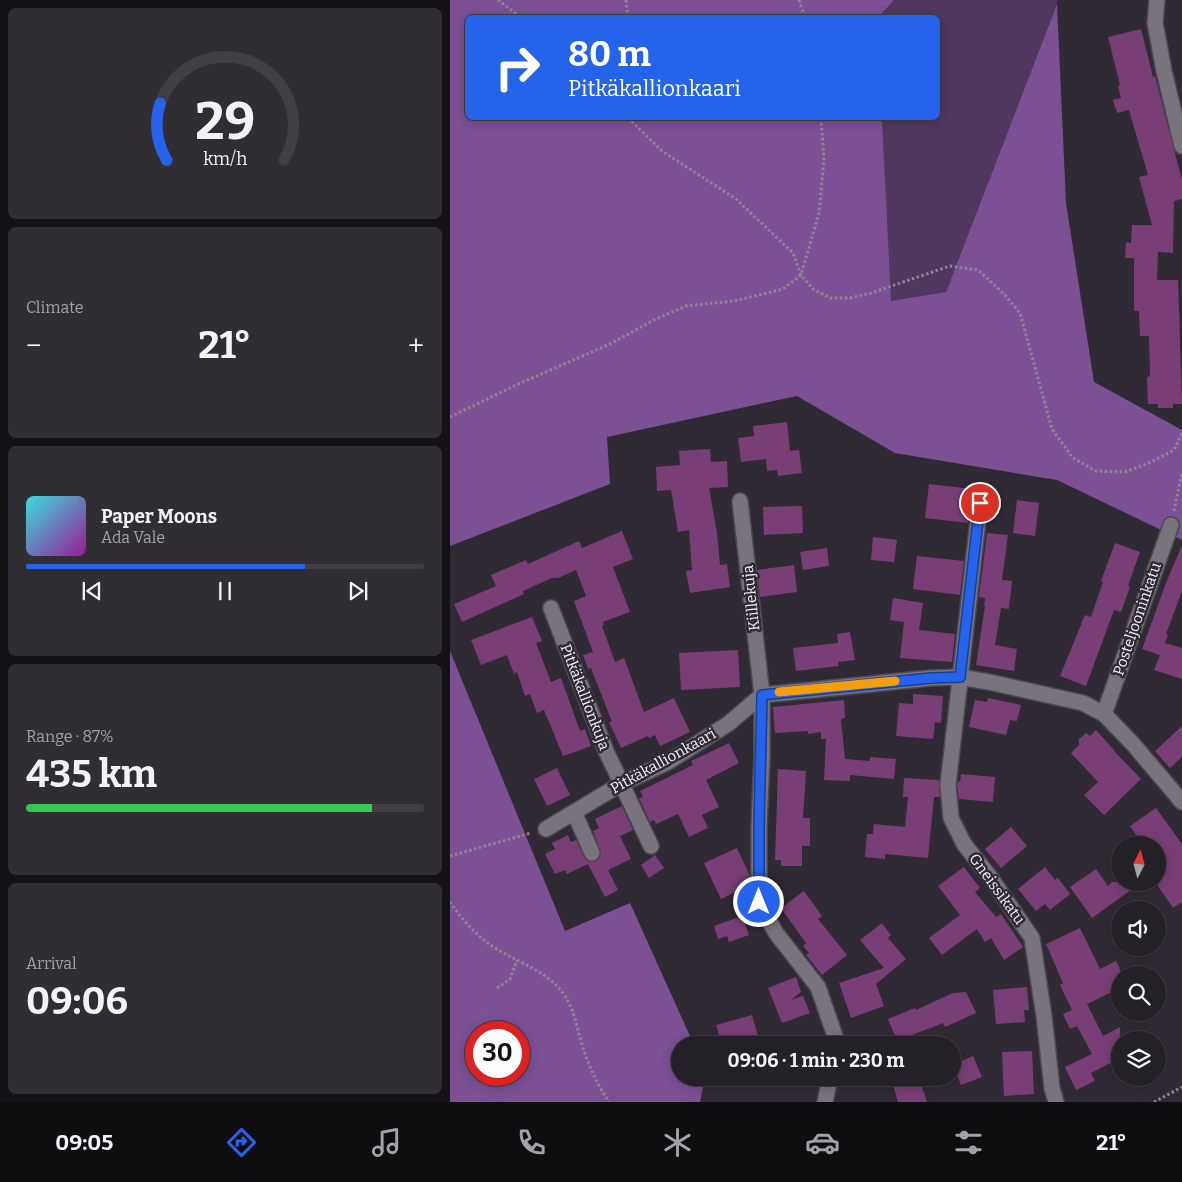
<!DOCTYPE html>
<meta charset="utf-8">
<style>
body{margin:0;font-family:Bitter,serif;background:#302d33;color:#f1f3f6;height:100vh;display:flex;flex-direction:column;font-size:19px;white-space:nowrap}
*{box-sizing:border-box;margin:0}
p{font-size:16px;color:#a3a3a7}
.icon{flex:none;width:28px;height:28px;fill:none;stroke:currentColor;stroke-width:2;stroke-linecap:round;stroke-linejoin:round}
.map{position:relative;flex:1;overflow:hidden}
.side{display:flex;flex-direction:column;gap:8px;padding:8px;background:#141215;width:450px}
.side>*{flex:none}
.top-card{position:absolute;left:15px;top:15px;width:475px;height:105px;border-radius:8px;box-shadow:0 2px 12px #0003,0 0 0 1px #413e44;background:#2563eb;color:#fff;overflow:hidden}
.needle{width:32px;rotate:6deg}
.controls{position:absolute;left:661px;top:836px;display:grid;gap:10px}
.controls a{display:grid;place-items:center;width:55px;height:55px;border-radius:50%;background:#242027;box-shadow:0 2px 12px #0003,0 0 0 1px #413e44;font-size:25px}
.speed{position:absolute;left:15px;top:1021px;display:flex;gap:10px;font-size:25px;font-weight:700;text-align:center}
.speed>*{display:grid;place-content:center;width:65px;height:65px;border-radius:50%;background:#242027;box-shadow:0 2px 12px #0003,0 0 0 1px #413e44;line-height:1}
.speed .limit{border:8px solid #d22;background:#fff;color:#111}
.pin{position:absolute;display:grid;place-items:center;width:42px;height:42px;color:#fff;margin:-21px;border:2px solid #fff;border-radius:50%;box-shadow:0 1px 5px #0007}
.me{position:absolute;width:55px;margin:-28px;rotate:0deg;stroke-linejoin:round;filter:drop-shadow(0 0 4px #0008)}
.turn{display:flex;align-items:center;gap:18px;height:105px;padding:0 20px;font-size:22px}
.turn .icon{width:65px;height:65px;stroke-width:2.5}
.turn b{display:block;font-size:35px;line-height:42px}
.big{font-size:38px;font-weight:700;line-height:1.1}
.side .tile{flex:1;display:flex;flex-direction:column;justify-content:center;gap:8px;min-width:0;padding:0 18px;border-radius:8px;background:#302d33}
.side .dial{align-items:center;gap:0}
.dial svg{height:130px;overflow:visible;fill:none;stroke:#413e44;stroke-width:7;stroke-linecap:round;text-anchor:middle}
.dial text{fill:#f1f3f6;stroke:none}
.song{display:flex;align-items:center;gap:15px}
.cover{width:60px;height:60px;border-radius:8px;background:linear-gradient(135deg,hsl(180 70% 55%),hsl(300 70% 35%))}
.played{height:5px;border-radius:2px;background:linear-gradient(90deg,#2563eb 70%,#413e44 70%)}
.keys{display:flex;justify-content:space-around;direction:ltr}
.heat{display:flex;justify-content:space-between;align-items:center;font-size:28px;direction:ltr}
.charge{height:8px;border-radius:4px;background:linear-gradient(90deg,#34c759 87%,#413e44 0)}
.trip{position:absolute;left:221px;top:1036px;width:290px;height:50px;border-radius:25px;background:#242027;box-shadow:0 2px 12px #0003,0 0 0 1px #413e44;font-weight:700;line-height:50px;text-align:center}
.tabs{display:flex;height:80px;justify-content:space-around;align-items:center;background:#0e0d10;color:#a3a3a7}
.tabs .icon{width:35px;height:35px}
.tabs .on{color:#2563eb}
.tabs b{font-size:22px;color:#f1f3f6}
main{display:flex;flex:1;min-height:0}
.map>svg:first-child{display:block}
.green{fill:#4f375e}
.forest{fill:#7b5094;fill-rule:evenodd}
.building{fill:#7a3e76}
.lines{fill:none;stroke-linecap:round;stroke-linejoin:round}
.minor-casing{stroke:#4d4850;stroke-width:18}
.path{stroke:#8c878f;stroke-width:3;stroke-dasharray:2.5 2.5;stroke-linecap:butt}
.minor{stroke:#79737e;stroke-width:15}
.route-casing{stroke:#184099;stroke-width:12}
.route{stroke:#2563eb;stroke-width:9}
.slow{stroke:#f59e0b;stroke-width:9}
.labels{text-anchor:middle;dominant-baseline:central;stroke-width:5;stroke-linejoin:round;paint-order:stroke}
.street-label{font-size:15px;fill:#f5f1f8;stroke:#302a34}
</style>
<main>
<section class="side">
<div class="tile dial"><svg viewBox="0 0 100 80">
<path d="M14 69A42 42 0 1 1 86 69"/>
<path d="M14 69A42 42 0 0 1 10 34" stroke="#2563eb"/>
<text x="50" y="56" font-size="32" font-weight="700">29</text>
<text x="50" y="72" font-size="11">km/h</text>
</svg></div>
<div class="tile"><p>Climate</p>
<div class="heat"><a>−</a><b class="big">21°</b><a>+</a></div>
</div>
<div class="tile">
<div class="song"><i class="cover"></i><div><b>Paper Moons</b><p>Ada Vale</p></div></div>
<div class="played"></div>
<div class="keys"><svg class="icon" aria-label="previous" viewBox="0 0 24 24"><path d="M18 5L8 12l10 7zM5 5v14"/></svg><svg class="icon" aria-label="pause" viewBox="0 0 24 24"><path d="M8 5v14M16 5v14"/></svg><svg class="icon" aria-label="next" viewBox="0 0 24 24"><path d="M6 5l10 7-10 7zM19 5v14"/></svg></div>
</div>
<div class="tile"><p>Range · 87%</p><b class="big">435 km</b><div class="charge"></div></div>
<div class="tile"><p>Arrival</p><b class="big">09:06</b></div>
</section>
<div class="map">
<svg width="732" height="1102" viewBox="0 0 732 1102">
<rect width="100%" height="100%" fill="#302a34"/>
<path class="green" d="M444 0H607V4L496 292 440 302 432 118H488V18H428Z"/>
<g class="forest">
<path d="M0 0H444L428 18H18V118H432L441 301 496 292 607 4 616 203 644 382 732 430V540L607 480 445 453 347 396 157 437 160 484 0 546Z"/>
<path d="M0 651 115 931 180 903 244 1045H230V1078H255L250 1102H0ZM26 1032H69V1075H26Z"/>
</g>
<g class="building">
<path d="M691 29 703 77 705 76 732 180V199L724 201 723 253 708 252 707 280H728L732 404H723V408H708V404H698L697 377 700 376 699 336H690L689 311H684V258H675L676 242 681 243 682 225H702L689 177 698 175 679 110 667 113 663 100 671 98 668 86 670 85 658 37Z"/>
<path d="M337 422 340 451 349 450 352 473 328 476 327 470 317 471 316 459 291 462 288 438 304 436 303 426Z"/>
<path d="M260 449 261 462 277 461 278 487 259 488 267 533 270 565 277 564 280 587 240 593 236 571 242 570 239 530 228 532 221 490 207 491 206 467 230 465 229 451Z"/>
<path d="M479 484 522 489 518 523 475 518Z"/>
<path d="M567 500 589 503 585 536 563 533Z"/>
<path d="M352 506 353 533 314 535 313 507Z"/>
<path d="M172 531 183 559 163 567 180 612 153 622 154 625 152 626 165 662 174 658 194 712 224 698 240 732 210 746 205 735 199 738 198 736 171 748 159 722H162L141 668 138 669 133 655 143 652 124 601 136 596 126 570 108 578H102L73 591 74 594 12 622 4 604 46 586 41 575 76 560 78 564 129 541 132 548Z"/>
<path d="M537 533 558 535 552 580 562 581 559 609 551 608 545 645 567 649 564 671 526 665 535 606H534L535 598 529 597Z"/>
<path d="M423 537 447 540 444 562 421 560Z"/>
<path d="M665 543 690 552 678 586 680 587 671 612 664 610 636 686 610 676 635 615 641 617 653 582 651 581Z"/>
<path d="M732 545V591L716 634 718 635 715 643 732 648V679L704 670 710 655 692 649 716 583Z"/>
<path d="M377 548 379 566 353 570 350 552Z"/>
<path d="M467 556 514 561 510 595 463 589Z"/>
<path d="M344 565 347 592 310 597 307 570Z"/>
<path d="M443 598 473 603 469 630 505 634 502 662 450 658 454 622 440 620Z"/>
<path d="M82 617 92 641 86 643 101 682 111 678 130 731 135 729 141 746 113 756 94 710 87 713 80 694 75 696 67 672 64 674 57 655 31 665 21 640Z"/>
<path d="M400 632 405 660 388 662 389 666 346 671 343 648 388 643 387 634Z"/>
<path d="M288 650 290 687 231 690 229 653Z"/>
<path d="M463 694 493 696 491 723 485 722 483 739 446 736 449 703 463 704Z"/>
<path d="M538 698 571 705 567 721 560 720 556 735 519 727 525 700 537 702Z"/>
<path d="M394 700 395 718 391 719 395 759 420 761V757L446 759 444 779 400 775V781L374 780 376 739H371V732L358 734V731L325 733 323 707Z"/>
<path d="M732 726V757L720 768 705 751Z"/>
<path d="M646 730 665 751H664L691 779 654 815 634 795 648 782 621 753 629 745V739L636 733 640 736Z"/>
<path d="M279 743 289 763 256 780 269 807 252 815 258 828 239 837 228 814 206 824 204 820 200 822 189 798 193 797 190 791 243 765 241 761Z"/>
<path d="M107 768 120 795 97 806 84 779Z"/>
<path d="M328 769 356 771 353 818H360V846H352V866H331V860H325Z"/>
<path d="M511 774 545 777 543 802 509 799 507 785 508 781 510 782Z"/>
<path d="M454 778 489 780 490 797H484L478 858 435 854V859L415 857 417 834H423L424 824 455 827 458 797H453Z"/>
<path d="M172 806 183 830 170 836 181 859 158 870 168 890 155 897 138 864 117 874 115 870 105 874 95 854 105 849 102 843 118 835 121 842 126 840 136 860 141 862 146 861 151 854 143 831 149 828 145 819Z"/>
<path d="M706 808 732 844V902L723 908 708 886V845H693L680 826Z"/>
<path d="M561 827 577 846 551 868 535 849Z"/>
<path d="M287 848 300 876V885L271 899 254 863Z"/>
<path d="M205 855 214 868 199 878 191 865Z"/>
<path d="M514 867 530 888 525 892 546 917 551 914 573 947 554 960 541 938 535 942 527 929 492 955 479 938 510 915 488 886Z"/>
<path d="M595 867 605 880 608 878 620 894 600 910 595 904 586 911 568 889Z"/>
<path d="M646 869 658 886 662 882H692L642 918 620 887Z"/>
<path d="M354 891 372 916 368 919 397 955 372 975 356 955 359 953 353 946 356 943 331 908Z"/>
<path d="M292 916 299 935 279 942 277 936 268 939 264 926Z"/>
<path d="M432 923 441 935 438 938 456 959 426 984 434 1006 401 1018 389 983 434 968 410 940Z"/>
<path d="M630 928 650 969 666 961 670 969V988L637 1004 653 1036 670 1027V1058L641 1073 645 1081 626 1090 615 1067 642 1054 627 1026 620 1029 613 1014 622 1010 610 985 613 983 596 944Z"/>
<path d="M346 977 351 992 341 1000 353 996 360 1013 332 1023 318 988Z"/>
<path d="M577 987 579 1010H574L575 1022 546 1024 543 990Z"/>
<path d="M516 992 526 1013 495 1027 493 1023 447 1041 438 1019 465 1008 466 1010 503 993Z"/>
<path d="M302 1015 308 1036 272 1045 266 1025Z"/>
<path d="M582 1051 584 1094 554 1096 552 1052Z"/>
<path d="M523 1056 532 1077 511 1085 503 1065Z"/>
<path d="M441 1078H469L477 1102H448Z"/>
</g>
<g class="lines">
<defs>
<g id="minor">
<path d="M707 0 705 23 714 71 732 146"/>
<path d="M290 501 312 695V758L309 826V902L326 933 368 987 385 1036 384 1045"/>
<path d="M530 503 498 785 501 818 514 844 540 877 582 938 594 1016 602 1088 606 1102"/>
<path d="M101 608 156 751 201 846"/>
<path d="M654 714 721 525"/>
<path d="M124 812 142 853"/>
<path d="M96 829 171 784 218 762 278 724 312 695 481 678 509 677 539 682 633 703 654 714 683 744 732 802"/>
<path d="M375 1102 380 1078"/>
</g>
</defs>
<use href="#minor" class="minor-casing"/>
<g class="path">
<path d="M48 0 72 18"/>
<path d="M176 0 178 18"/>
<path d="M349 0 355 18"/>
<path d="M178 118 212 151 286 199 343 253 351 275 363 289 380 298H400L421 293 500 266 528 270 554 294 570 313 602 429 623 458 646 471 675 472 701 462 724 450 732 433"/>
<path d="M0 417 64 386 162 343 204 320 236 306 284 301 333 289 351 275 369 213 374 159 371 118"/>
<path d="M724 511 732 472"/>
<path d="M0 856 81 833"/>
<path d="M0 902C10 917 24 933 39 944 63 961 98 970 115 996 126 1013 128 1035 135 1054 141 1071 149 1087 159 1102"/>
<path d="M47 988 60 979 67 960"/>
<path d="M704 1102 732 1087"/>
</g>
<use href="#minor" class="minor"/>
</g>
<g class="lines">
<defs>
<path id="route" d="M309 902V826L312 695 481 678 510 677 530 503"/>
</defs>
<use href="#route" class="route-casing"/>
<use href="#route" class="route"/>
<path class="slow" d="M329 692 445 681"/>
</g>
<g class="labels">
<g class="street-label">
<text transform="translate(301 598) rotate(-96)">Kiillekuja</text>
<text transform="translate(687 619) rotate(-71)">Posteljooninkatu</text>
<text transform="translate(135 697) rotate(69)">Pitkäkallionkuja</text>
<text transform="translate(213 761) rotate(-29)">Pitkäkallionkaari</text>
<text transform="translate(547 889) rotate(54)">Gneissikatu</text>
</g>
</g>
</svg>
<div class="controls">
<a><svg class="needle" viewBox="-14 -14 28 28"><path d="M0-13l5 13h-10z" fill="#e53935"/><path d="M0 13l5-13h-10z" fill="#a3a3a7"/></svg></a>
<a><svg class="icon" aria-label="sound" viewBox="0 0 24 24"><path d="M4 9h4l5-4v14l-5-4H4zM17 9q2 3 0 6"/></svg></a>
<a><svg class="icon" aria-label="search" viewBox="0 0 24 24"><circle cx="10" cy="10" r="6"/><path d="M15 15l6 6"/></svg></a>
<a><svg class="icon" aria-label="layers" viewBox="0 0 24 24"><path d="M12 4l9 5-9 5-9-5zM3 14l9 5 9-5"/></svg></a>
</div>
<div class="speed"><div class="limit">30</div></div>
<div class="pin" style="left:530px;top:503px;background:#d93025"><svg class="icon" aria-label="arrive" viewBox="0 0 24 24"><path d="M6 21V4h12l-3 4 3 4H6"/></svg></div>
<svg class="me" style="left:309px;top:902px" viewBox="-20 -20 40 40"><circle r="17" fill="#2563eb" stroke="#fff" stroke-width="3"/><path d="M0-11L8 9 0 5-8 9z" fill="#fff"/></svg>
<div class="trip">09:06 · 1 min · 230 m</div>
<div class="top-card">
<div class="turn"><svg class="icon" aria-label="right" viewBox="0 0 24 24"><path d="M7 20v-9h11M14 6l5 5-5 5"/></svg><div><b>80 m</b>Pitkäkallionkaari</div></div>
</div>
</div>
</main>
<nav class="tabs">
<b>09:05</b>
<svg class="icon on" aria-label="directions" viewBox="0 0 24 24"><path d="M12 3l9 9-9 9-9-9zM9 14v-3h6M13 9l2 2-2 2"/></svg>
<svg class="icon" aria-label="music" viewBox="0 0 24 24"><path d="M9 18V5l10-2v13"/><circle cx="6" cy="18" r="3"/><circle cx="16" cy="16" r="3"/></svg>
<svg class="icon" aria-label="phone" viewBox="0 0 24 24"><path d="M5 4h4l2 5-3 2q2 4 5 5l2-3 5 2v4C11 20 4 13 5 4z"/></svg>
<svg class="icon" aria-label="climate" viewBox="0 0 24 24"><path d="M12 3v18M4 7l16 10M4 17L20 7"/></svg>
<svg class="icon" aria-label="car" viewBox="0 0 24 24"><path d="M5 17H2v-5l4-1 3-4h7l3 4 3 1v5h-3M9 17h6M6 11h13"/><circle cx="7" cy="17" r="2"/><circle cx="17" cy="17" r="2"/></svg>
<svg class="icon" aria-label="filters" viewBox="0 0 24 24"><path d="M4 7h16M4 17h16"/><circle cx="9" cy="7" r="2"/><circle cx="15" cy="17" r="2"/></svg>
<b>21°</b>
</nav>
